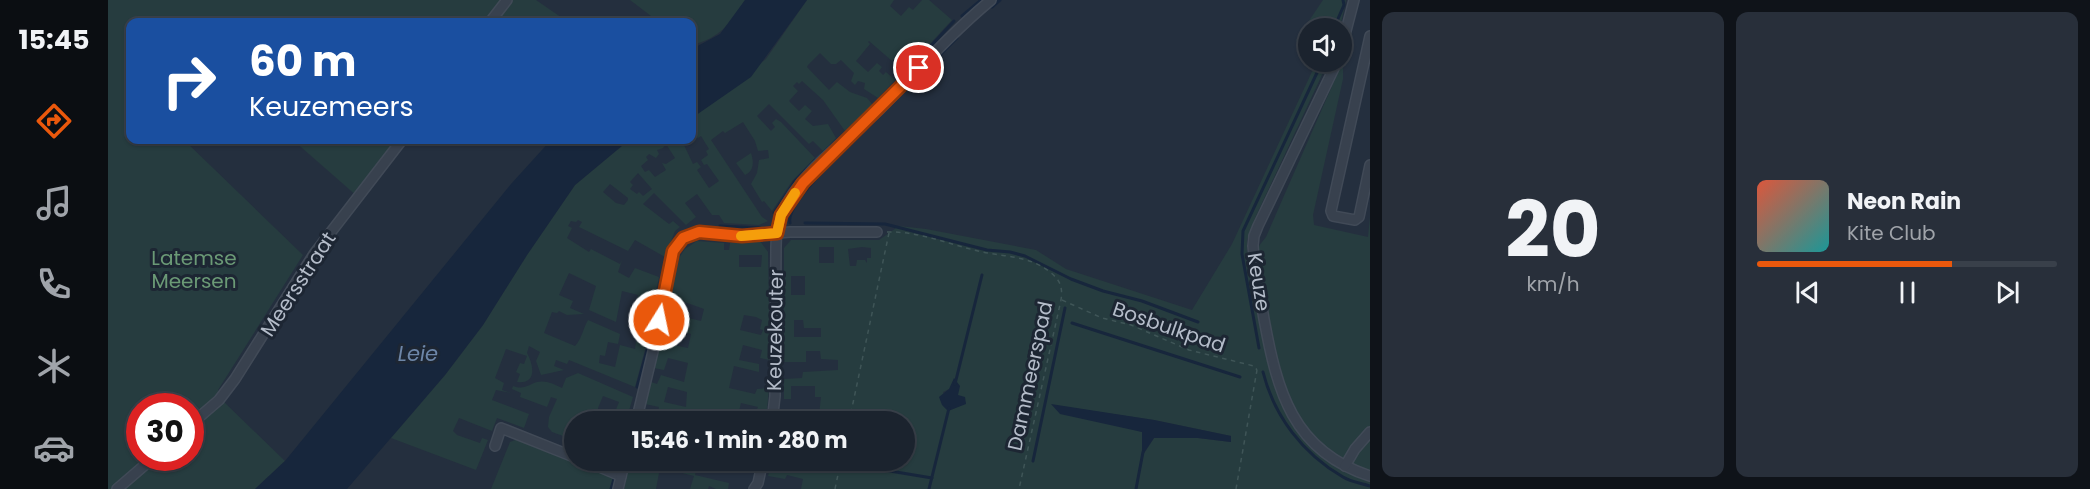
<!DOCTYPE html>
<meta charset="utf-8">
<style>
body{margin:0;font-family:Poppins,sans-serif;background:#282f3a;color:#f1f3f6;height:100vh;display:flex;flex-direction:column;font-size:22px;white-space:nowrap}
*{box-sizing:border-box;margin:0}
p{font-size:20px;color:#a0a4aa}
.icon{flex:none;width:33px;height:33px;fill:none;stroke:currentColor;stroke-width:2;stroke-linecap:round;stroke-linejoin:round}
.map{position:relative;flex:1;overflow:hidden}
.details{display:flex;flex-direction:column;gap:12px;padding:12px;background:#0f1319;width:720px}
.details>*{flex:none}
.guide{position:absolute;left:18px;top:18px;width:570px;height:126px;border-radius:12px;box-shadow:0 2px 4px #0004,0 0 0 2px #39404a;background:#1a4fa0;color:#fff;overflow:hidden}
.buttons{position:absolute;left:1190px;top:18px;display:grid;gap:12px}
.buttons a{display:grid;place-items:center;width:54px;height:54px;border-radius:50%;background:#1b232e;box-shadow:0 2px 4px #0004,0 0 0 2px #39404a;font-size:30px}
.speed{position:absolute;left:18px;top:393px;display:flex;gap:12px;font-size:30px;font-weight:700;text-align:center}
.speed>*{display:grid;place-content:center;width:78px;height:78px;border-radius:50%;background:#1b232e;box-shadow:0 2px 4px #0004,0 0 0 2px #39404a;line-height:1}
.speed .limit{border:9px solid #d22;background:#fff;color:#111}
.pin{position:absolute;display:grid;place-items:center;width:51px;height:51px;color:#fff;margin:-26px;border:3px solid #fff;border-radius:50%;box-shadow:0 2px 6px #0007}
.me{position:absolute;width:66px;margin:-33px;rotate:10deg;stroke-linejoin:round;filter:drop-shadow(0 0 4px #0008)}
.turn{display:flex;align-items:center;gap:21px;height:126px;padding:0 24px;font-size:27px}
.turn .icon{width:78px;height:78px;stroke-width:2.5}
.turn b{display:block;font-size:42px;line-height:51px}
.details .tile{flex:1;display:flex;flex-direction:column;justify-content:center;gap:9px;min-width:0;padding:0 21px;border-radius:12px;background:#282f3a}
.details .dial{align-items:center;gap:0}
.dial b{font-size:78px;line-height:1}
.song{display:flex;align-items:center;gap:18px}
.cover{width:72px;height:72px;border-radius:9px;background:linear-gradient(135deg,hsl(10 70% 55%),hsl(180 70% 35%))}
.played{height:6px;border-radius:3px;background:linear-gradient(90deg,#ea580c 65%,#39404a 65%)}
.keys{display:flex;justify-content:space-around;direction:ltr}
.details .tiles{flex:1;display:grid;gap:12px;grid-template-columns:repeat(2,1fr)}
.trip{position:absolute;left:456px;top:411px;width:351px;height:60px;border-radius:30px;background:#1b232e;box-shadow:0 2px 4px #0004,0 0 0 2px #39404a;font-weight:700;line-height:60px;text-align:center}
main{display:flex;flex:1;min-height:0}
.menu{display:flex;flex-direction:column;width:108px;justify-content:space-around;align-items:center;background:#0b0e12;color:#a0a4aa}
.menu .icon{width:42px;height:42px}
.menu .selected{color:#ea580c}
.menu b{font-size:27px;color:#f1f3f6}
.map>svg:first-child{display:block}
.green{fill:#263c3f;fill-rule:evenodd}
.water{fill:#17263c}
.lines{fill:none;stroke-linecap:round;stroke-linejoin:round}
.stream{stroke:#17263c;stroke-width:3}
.minor-casing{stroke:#414a57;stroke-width:12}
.path{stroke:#3f5557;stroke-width:1.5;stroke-dasharray:4.5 4.5;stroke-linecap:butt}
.minor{stroke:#38414e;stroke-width:9}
.route-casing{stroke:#983908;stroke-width:15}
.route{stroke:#ea580c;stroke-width:10}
.slow{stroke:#f59e0b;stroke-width:10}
.labels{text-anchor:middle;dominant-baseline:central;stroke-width:6;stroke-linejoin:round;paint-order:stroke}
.park-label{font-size:20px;fill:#6b9a76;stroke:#1d2633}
.street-label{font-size:20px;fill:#b4bcc9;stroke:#1d2633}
.water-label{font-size:21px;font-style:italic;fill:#6d86a8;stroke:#1d2633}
</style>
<main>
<nav class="menu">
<b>15:45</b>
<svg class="icon selected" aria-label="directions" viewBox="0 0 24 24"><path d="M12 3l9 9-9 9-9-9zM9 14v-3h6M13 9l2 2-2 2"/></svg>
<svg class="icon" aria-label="music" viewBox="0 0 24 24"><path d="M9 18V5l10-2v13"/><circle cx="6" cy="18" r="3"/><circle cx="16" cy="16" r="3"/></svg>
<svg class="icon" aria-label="phone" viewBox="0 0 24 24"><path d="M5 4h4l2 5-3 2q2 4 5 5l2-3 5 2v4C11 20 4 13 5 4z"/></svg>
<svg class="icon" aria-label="climate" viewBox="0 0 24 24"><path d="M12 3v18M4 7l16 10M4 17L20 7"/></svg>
<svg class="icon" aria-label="car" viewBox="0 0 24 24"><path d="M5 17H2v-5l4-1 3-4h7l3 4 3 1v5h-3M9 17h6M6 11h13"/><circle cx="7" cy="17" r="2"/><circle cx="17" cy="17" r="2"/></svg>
</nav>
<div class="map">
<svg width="1262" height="489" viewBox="0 0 1262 489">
<rect width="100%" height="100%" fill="#242f3e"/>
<g class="green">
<path d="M0 0H397L380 22H22V140H76L195 255 110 390 117 403 177 461 147 489H0ZM32 406H82V458H32Z"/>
<path d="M403 0H428L460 22H386Z"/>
<path d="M522 0H637C622 24 612 38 584 45V22H551Z"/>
<path d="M699 0H786L782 6 793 16 801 7 805 10 814 0H821L844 20 794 74 792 71 794 67 786 59 784 61 761 41 760 42 762 44 748 61 760 72 769 63 774 67 771 71 775 75 778 72 787 80 770 98 756 89 757 83 750 81 747 85 743 81 746 73 733 60 728 64H723L712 53 700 65 699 67 721 90 729 82 742 92 759 98 765 105 737 131 715 100 694 81 691 84 689 82 685 86 690 91 681 101 691 111 697 105 704 111 697 119 705 126 720 124 728 138 715 151 705 141 701 144 661 104 649 116 663 131 667 127 664 123 668 119 673 122 707 158 685 180 664 211 656 201 654 202 643 184 649 173 651 160 661 158 660 150 650 151 647 141 635 122 617 133 615 131 603 140 654 217 660 221 651 225 616 223 611 215H604L589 194 577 203 588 217 578 225 546 193 535 204 561 224 565 221 572 227 567 231 557 257 527 240 520 251 471 227 474 222 470 220 468 222 463 221 460 226 464 228 459 238 481 252 483 249 512 264 514 260 510 272 521 278 527 268 551 277 541 325 525 320 530 295 514 291 508 322 481 310 488 286 461 273 451 295 465 301 462 308 476 314 459 315 451 311 449 313 444 312 436 333 467 346C474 339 475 328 480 320L512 334 510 344 500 342 497 356 492 355 491 363 507 367 512 345 527 349 528 341 538 346 527 387 461 360 459 364 448 360 446 366 456 370 433 375 428 361 432 352 421 346 419 353C426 366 429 384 409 382L412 374 408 372 412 363 416 364 419 356 398 349 387 378 396 383 394 390 403 393 388 390 384 400 421 414 416 428 389 418 384 431 351 418 345 431 349 435 372 443 374 438 380 440 368 470 283 438 337 375 375 325 419 255 467 185 521 140H584V118L658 59ZM593 136 601 149 598 151 600 155 593 160 596 165 599 164 611 181 601 188 589 170 593 167 589 162 585 164 576 145 588 137 590 138ZM558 144 567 158 558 164 554 163 558 170 547 177 541 170 537 172 533 166 540 160 538 157 541 154 548 158 551 154 549 150 555 148ZM530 173 544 189 535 196 531 192 529 194 522 189 525 185 522 182ZM502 184 520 198V200L516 205 508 203 495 192Z"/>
<path d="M1215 0H1238L1232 28H1200V54L1188 40Z"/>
<path d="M1235 61V79L1205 215 1206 225 1260 237 1262 217V489H693L695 479 679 475 677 479 660 476 664 461H679L699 465 701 460H796V422L705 421 683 415 680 421H673L674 414 711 415 713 397H707V386H683V399H676V379L694 378 695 372 730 370V360L713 359 712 351H698V362H676V248L683 240H771L791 226 818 229 928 250 958 269 1084 310 1124 244 1208 63 1207 62H1220L1148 216 1139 240V252L1150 247 1158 237ZM711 247H726V263H711ZM754 247 763 248V258H759V263L757 260H749L748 266H742L740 249ZM683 276H697V295H683ZM686 320H695L696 328H713V337H686ZM841 389 858 403 840 411 835 392ZM944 405 1046 420 1123 436V442L1090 438H1046L1035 455 1034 432Z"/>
<path d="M185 140H293L250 197Z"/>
<path d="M643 153C646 162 646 171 637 175L628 163Z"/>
<path d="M589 241 616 243V250H621L622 243 652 241 660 252 662 360 652 358 654 350 635 345 631 360 651 364V372L626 366 621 388 647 394 649 389 661 388 658 421H650L651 417 646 416 650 407 633 403 629 420 633 422 599 421V420L592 419 591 421H569V417L550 413 551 407 537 404 543 382 549 384 553 375 576 382 580 363 560 358 556 370 546 368 551 342 580 348 583 334 563 329 561 333 554 331 571 258 577 249ZM631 255H654L653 267H631ZM571 300 596 309 593 321 568 315ZM636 315 648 317 654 320 652 329 655 330 653 335 632 330ZM560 387 579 392 578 407 556 402Z"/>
<path d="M470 373 525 397 518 421H507L510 414 507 412 511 402 495 396 490 408 492 421 466 422V440L444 432 440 427 441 417 449 399 443 397 439 407 412 397 413 393 404 389 405 386C416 390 420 385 429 382 438 380 446 384 454 388L458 378Z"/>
<path d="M410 439 510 478 507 489H383L402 442Z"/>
<path d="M527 461 560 460 569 463V465L574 467 576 461H602L590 464 587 475 621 483 620 489H608L601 486 600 489H582L586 476Z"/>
<path d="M521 466 551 473 548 489H516Z"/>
</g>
<g class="water">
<path d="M637 0H699L643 77 584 118V49L612 34Z"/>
<path d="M443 140H521L467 185 419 255 375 325 337 375 239 489H147L177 461 403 184Z"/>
<path d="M846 378 852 386 850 395 857 397 858 404 840 411 834 405 831 397 841 389Z"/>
<path d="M943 404 1046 420 1123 436V442L1090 438H1046L1034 456V432L952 414Z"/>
</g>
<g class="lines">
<g class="stream">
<path d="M884 7 892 0"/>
<path d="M854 16 873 0"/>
<path d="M1226 28 1236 5 1235 0"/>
<path d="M795 76 846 21"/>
<path d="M772 100 790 82"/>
<path d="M759 128 849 38"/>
<path d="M739 132 766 106"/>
<path d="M714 154 731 139"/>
<path d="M666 213 687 181 707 160"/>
<path d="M682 223C677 203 736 151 751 136"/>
<path d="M697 223 777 224 879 250 902 252 917 256 963 279 995 291 1034 301 1090 322"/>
<path d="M612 226 652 228"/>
<path d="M964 323 1132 377"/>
<path d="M542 336 547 303"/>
<path d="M1151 348 1134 254 1135 231 1214 62"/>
<path d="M1155 372C1166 416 1195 454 1235 477 1243 482 1253 483 1262 486"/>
<path d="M847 384 874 275"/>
<path d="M529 387 540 347"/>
<path d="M925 461 957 308"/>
<path d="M746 465 824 478"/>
<path d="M506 469 509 462"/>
<path d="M503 489 506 479"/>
<path d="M821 489 841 408"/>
<path d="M1028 489 1035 452"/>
</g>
<defs>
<g id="minor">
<path d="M382 22 399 0"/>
<path d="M1262 36 1223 211 1225 216 1247 220 1251 217 1262 165"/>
<path d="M1233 50 1246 0"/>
<path d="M1229 62 1150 226 1146 236 1145 246C1147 271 1152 295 1156 319 1169 390 1184 451 1262 476"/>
<path d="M528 422 547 343 562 261 565 251 575 238 591 232 634 236 682 232H769"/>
<path d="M664 422 667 396 668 247C668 236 669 225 673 215 690 174 740 139 772 109 809 72 843 33 883 0"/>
<path d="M82 425 111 400 127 379 206 254 294 140"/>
<path d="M387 446 393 428 466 457"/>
<path d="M475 460 513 476"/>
<path d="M1237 466 1247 449 1262 432"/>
<path d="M9 489 45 458"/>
<path d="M510 489 517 460"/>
<path d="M646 489 650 483 655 460"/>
</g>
</defs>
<use href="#minor" class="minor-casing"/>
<g class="path">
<path d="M779 232C810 231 840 244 870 251 894 257 921 255 942 272 952 280 955 287 953 300L911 489"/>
<path d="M954 300 994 318 1023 325 1081 350 1146 366 1149 370"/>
<path d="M741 422 781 233"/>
<path d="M727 489 733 460"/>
<path d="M1128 489 1149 370"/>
</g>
<use href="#minor" class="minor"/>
</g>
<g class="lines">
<defs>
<path id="route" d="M551 320 565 251 575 238 591 232 634 236 669 233 673 215 695 183 811 68"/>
</defs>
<use href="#route" class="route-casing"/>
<use href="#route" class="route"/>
<path class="slow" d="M633 236 669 233 673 215 687 193"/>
</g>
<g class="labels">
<g class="park-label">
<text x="86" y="258">Latemse<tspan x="86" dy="23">Meersen</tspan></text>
</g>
<g class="street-label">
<text transform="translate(1151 282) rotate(81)">Keuze</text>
<text transform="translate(190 284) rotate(-57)">Meersstraat</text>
<text transform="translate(1061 327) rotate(19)">Bosbulkpad</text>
<text transform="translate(667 330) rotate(-89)">Keuzekouter</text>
<text transform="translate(922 376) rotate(-78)">Dammeerspad</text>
</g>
<g class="water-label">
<text x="310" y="353">Leie</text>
</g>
</g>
</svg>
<div class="buttons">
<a><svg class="icon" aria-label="sound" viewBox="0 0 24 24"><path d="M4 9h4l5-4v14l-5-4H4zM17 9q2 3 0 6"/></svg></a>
</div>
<div class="speed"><div class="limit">30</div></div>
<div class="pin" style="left:811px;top:68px;background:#d93025"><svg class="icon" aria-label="arrive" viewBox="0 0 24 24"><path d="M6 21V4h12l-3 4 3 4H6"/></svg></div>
<svg class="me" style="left:551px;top:320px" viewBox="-20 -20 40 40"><circle r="17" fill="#ea580c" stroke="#fff" stroke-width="3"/><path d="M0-11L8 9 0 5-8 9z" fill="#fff"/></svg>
<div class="trip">15:46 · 1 min · 280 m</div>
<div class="guide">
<div class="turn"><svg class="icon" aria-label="right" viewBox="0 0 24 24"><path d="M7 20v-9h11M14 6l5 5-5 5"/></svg><div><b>60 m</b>Keuzemeers</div></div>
</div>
</div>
<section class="details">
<div class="tiles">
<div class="tile dial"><b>20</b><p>km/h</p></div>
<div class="tile">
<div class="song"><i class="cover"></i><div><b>Neon Rain</b><p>Kite Club</p></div></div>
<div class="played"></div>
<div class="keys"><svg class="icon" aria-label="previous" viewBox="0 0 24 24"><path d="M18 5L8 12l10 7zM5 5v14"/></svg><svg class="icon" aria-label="pause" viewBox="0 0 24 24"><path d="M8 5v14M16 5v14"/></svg><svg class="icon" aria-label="next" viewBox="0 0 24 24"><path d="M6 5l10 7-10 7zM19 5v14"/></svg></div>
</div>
</div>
</section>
</main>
